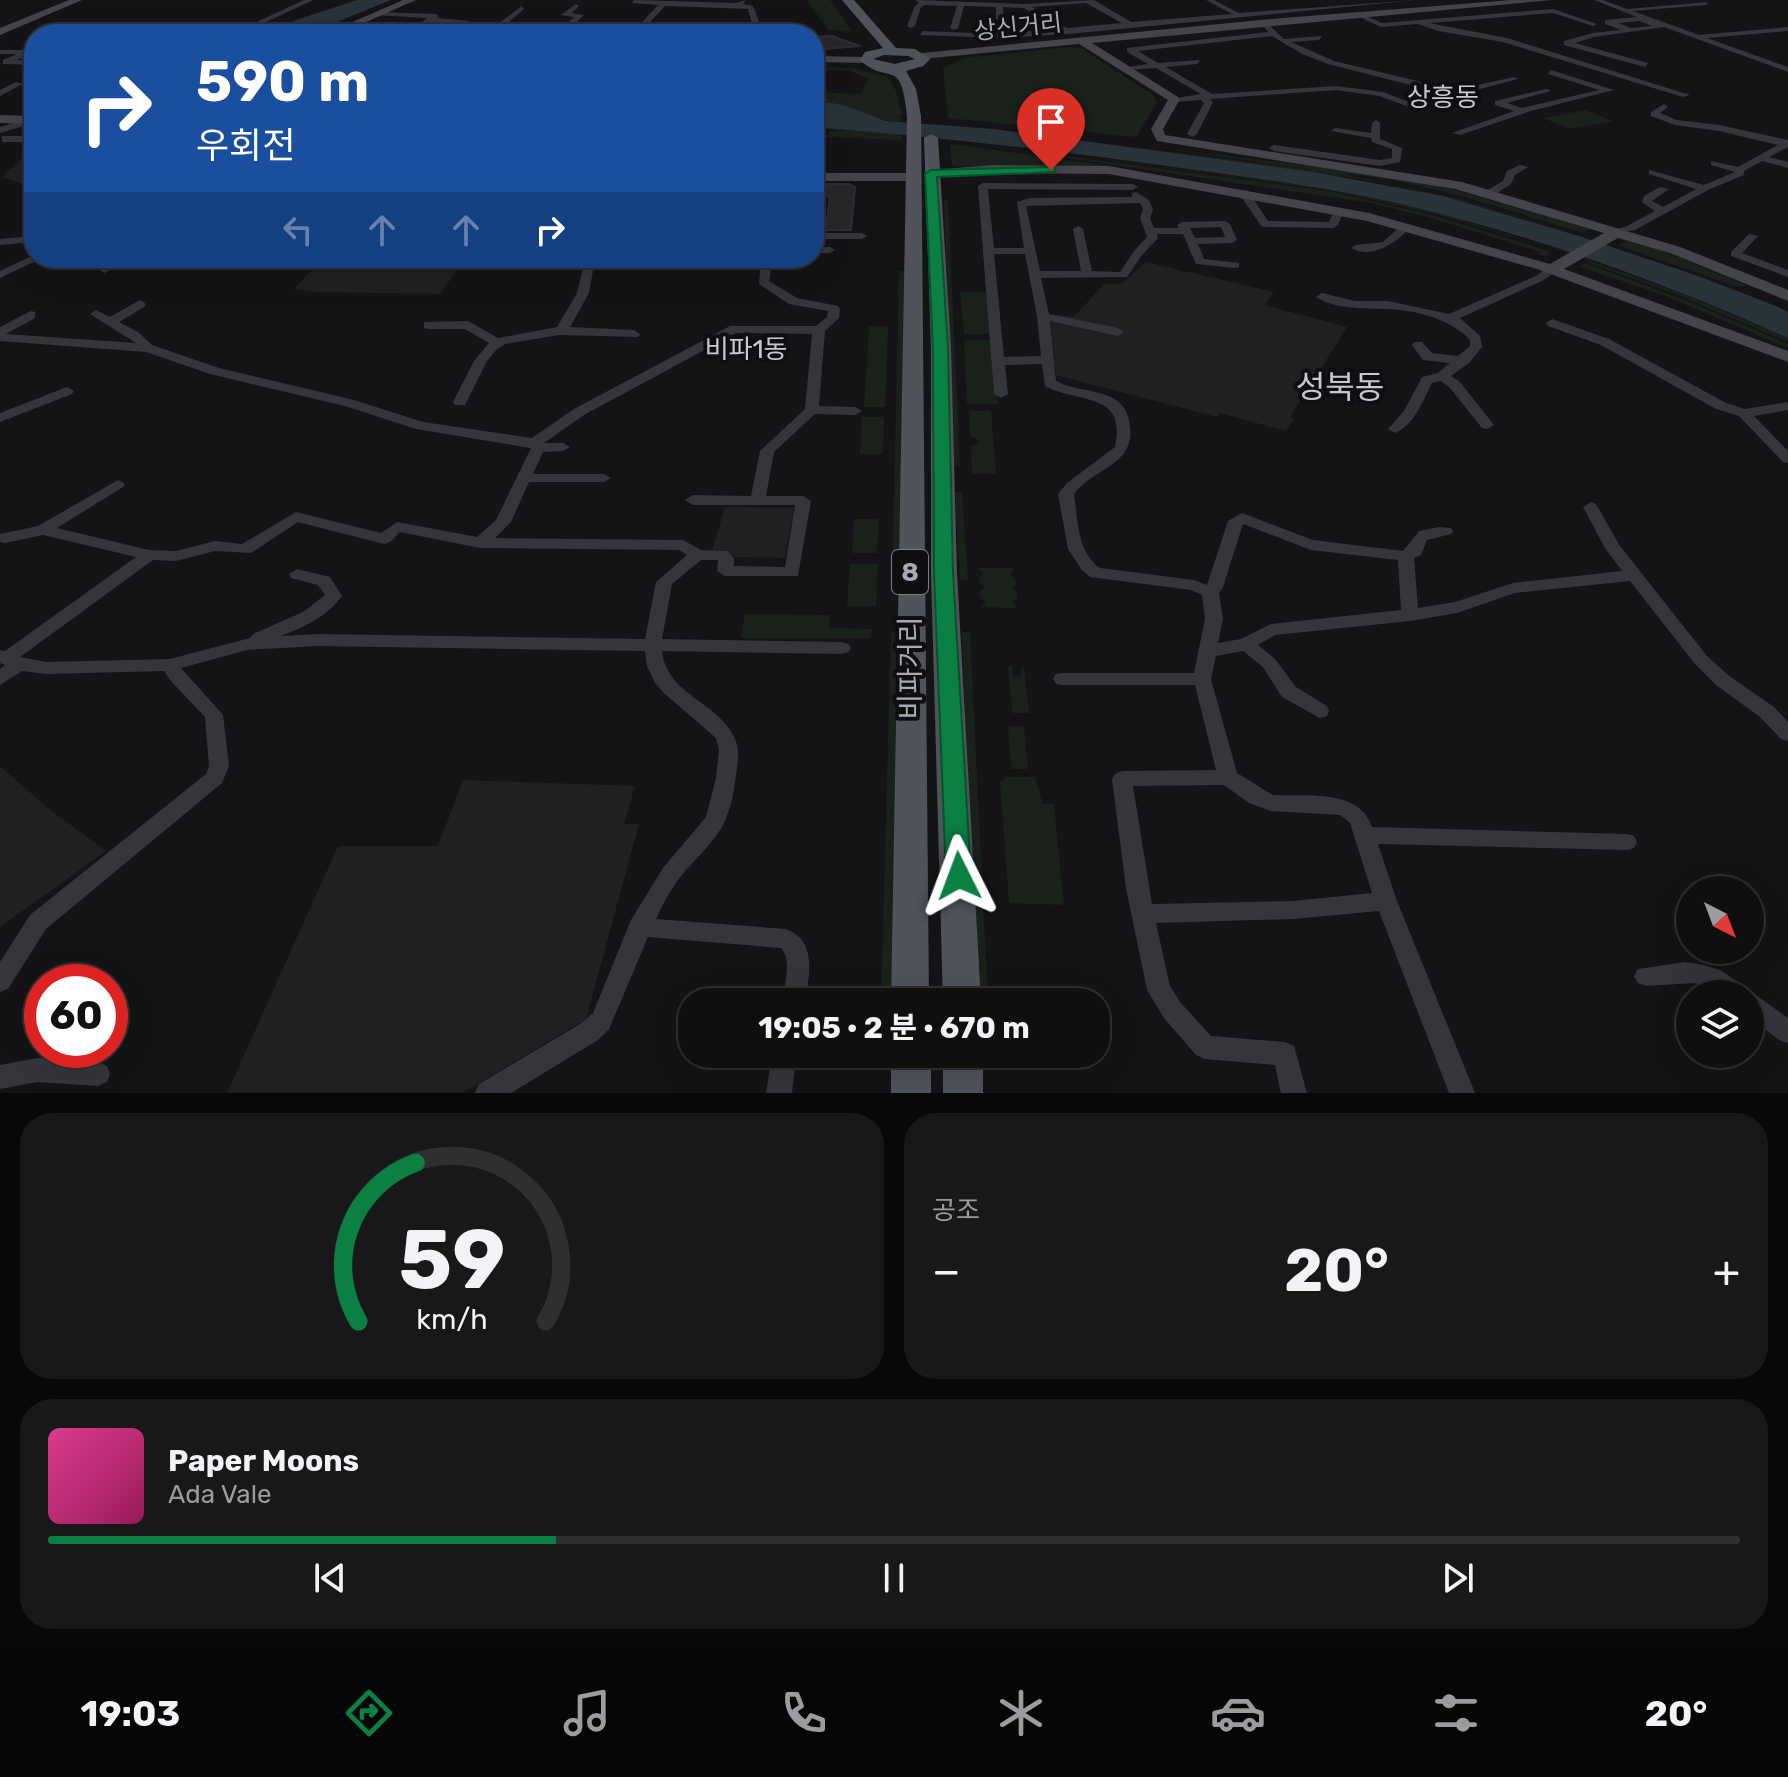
<!DOCTYPE html>
<html lang="ko">
<meta charset="utf-8">
<style>
body{margin:0;font-family:Rubik,"Noto Sans KR",sans-serif;background:#181819;color:#f1f3f6;height:100vh;display:flex;flex-direction:column;font-size:30px;white-space:nowrap}
*{box-sizing:border-box;margin:0}
p{font-size:26px;color:#9b9c9f}
.icon{flex:none;width:44px;height:44px;fill:none;stroke:currentColor;stroke-width:2;stroke-linecap:round;stroke-linejoin:round}
.map{position:relative;height:1093px;overflow:hidden}
.sheet{display:flex;flex-direction:column;gap:20px;padding:20px;background:#080809;flex:1}
.sheet>*{flex:none}
.hud{position:absolute;left:24px;top:24px;width:800px;height:244px;border-radius:32px;box-shadow:0 8px 32px #0002,0 0 0 2px #2f2f30;background:#1a4fa0;color:#fff;overflow:hidden}
.needle{width:52px;rotate:138deg}
.controls{position:absolute;left:1676px;top:876px;display:grid;gap:16px}
.controls a{display:grid;place-items:center;width:88px;height:88px;border-radius:50%;background:#0f0f10;box-shadow:0 8px 32px #0002,0 0 0 2px #2f2f30;font-size:40px}
.speed{position:absolute;left:24px;top:964px;display:flex;gap:16px;font-size:40px;font-weight:700;text-align:center}
.speed>*{display:grid;place-content:center;width:104px;height:104px;border-radius:50%;background:#0f0f10;box-shadow:0 8px 32px #0002,0 0 0 2px #2f2f30;line-height:1}
.speed .limit{border:12px solid #d22;background:#fff;color:#111}
.pin{position:absolute;display:grid;place-items:center;width:68px;height:68px;color:#fff;margin:-82px -34px;border-radius:50% 50% 50% 0;rotate:-45deg;box-shadow:0 0 8px #0007}
.pin .icon{rotate:45deg}
.me{position:absolute;width:88px;margin:-44px;rotate:357deg;stroke-linejoin:round;filter:drop-shadow(0 0 6px #0008)}
.turn{display:flex;align-items:center;gap:28px;height:168px;padding:0 40px;font-size:36px}
.turn .icon{width:104px;height:104px;stroke-width:2.5}
.turn b{display:block;font-size:56px;line-height:68px}
.lanes{display:flex;align-items:center;height:76px;padding:0 40px;background:#0003;justify-content:center;gap:40px;direction:ltr}
.lanes .off{opacity:.35}
.big{font-size:60px;font-weight:700;line-height:1.1}
.sheet .card{flex:1;display:flex;flex-direction:column;justify-content:center;gap:12px;min-width:0;padding:0 28px;border-radius:32px;background:#181819}
.sheet .dial{align-items:center;gap:0}
.dial svg{height:208px;overflow:visible;fill:none;stroke:#2f2f30;stroke-width:7;stroke-linecap:round;text-anchor:middle}
.dial text{fill:#f1f3f6;stroke:none}
.song{display:flex;align-items:center;gap:24px}
.cover{width:96px;height:96px;border-radius:12px;background:linear-gradient(135deg,hsl(330 70% 55%),hsl(330 70% 35%))}
.played{height:8px;border-radius:4px;background:linear-gradient(90deg,#0b8043 30%,#2f2f30 30%)}
.keys{display:flex;justify-content:space-around;direction:ltr}
.heat{display:flex;justify-content:space-between;align-items:center;font-size:44px;direction:ltr}
.sheet .tiles{flex:1;display:grid;gap:20px;grid-template-columns:1fr 1fr}
.card:last-child{grid-column:span 2}
.trip{position:absolute;left:678px;top:988px;width:432px;height:80px;border-radius:32px;background:#0f0f10;box-shadow:0 8px 32px #0002,0 0 0 2px #2f2f30;font-weight:700;line-height:80px;text-align:center}
.tab-bar{display:flex;height:128px;justify-content:space-around;align-items:center;background:#060606;color:#9b9c9f}
.tab-bar .icon{width:56px;height:56px}
.tab-bar .on{color:#0b8043}
.tab-bar b{font-size:36px;color:#f1f3f6}
.map>svg:first-child{display:block}
.built{fill:#202023}
.green{fill:#1a211b}
.water{fill:#29333a}
.building{fill:#27272a;stroke:#2e2e32;stroke-width:2}
.lines{fill:none;stroke-linecap:round;stroke-linejoin:round}
.street{fill:#35363b;fill-rule:evenodd}
.secondary{fill:#43454b;fill-rule:evenodd}
.primary{fill:#50535a;fill-rule:evenodd}
.route{fill:#0b8043;stroke:#07532c;stroke-width:2}
.labels{text-anchor:middle;dominant-baseline:central;stroke-width:8;stroke-linejoin:round;paint-order:stroke}
.far-street-label{font-size:24px;fill:#a5aab6;stroke:#0f0f11}
.far-quarter-label{font-size:26px;fill:#c6c9d2;stroke:#0f0f11}
.shield{fill:#0f0f11;stroke:#787c84;stroke-width:2}
.shield-label{font-size:26px;font-weight:bold;fill:#a5aab6}
.street-label{font-size:28px;fill:#a5aab6;stroke:#0f0f11}
.quarter-label{font-size:32px;fill:#c6c9d2;stroke:#0f0f11}
</style>
<div class="map">
<svg width="1788" height="1093" viewBox="0 0 1788 1093">
<rect width="100%" height="100%" fill="#141416"/>
<g class="built">
<path d="M34 157V188L2 177 21 159Z"/>
<path d="M323 258H478L465 259 440 294 317 292 294 289Z"/>
<path d="M1146 262 1274 292 1264 305 1347 327 1291 416 1294 419 1286 431 1220 413 1217 417 1056 375 1050 314 1074 317 1104 284H1121Z"/>
<path d="M725 507 794 508 785 558 734 557 725 551H712Z"/>
<path d="M0 766 49 809 106 851 0 927Z"/>
<path d="M463 780 635 786 624 824H639L586 1019 463 1093H227L338 846H438Z"/>
</g>
<g class="green">
<path d="M807 0H830L852 31 828 30Z"/>
<path d="M1070 47 1081 48 1153 95 1157 103 1136 137 948 118 943 68 964 58Z"/>
<path d="M814 67 854 68 887 77 896 91 902 114 896 118 901 117 900 122C870 120 845 103 814 100V92L861 94 868 78 850 71 814 69Z"/>
<path d="M1585 110 1613 121 1570 129 1543 118Z"/>
<path d="M945 123 1313 170 1154 147 1353 171 1448 188 1590 229 1583 233C1511 212 1418 178 1344 174L1463 200 1581 235 1462 201 1374 181Z"/>
<path d="M814 127 890 133 902 136 901 140 826 137 830 131H844Z"/>
<path d="M970 141 1330 189 1442 214 1556 250 1439 215 1329 190Z"/>
<path d="M967 143 1329 191 1436 216 1551 252 1544 256 1538 254 1540 252 1435 219 1371 203Z"/>
<path d="M950 144 1110 166H952Z"/>
<path d="M944 200H948L960 466H954Z"/>
<path d="M1626 241 1651 246 1746 285 1738 287 1617 245Z"/>
<path d="M1588 260 1688 296 1788 338V342L1673 293 1586 262Z"/>
<path d="M1585 263 1685 300 1788 344V348L1663 295 1580 267Z"/>
<path d="M899 271H904L900 580H892Z"/>
<path d="M960 292H987L991 334H964Z"/>
<path d="M869 326H888L885 407H864Z"/>
<path d="M964 340H992L998 404H967Z"/>
<path d="M969 411H991L996 474H972L971 446 978 444 979 440 970 436Z"/>
<path d="M862 417H884L883 454H860Z"/>
<path d="M955 492H962L968 580H960Z"/>
<path d="M854 519H879L877 553H852Z"/>
<path d="M850 564H878L876 606H847Z"/>
<path d="M978 568H1014L1010 575 1015 578 1016 584 1011 588 1017 591V598L1012 602 1018 608 980 607 986 602 980 597V591L985 586 979 583V577L984 574Z"/>
<path d="M745 614 830 615 829 628 872 629 871 638H741Z"/>
<path d="M891 632H899L892 1002H881Z"/>
<path d="M962 632H970L988 1002H977Z"/>
<path d="M1008 666H1012L1013 676 1021 677V666L1024 667 1029 713H1012Z"/>
<path d="M1008 726H1024L1028 769H1011Z"/>
<path d="M1006 777H1035L1043 804H1054L1064 905 1009 903 1000 782Z"/>
</g>
<g class="water">
<path d="M357 0H391L307 34H269L296 20Z"/>
<path d="M814 100 843 105 886 121 994 129 1313 172 1443 196 1579 236 1698 276 1776 306 1788 312V338C1668 284 1541 238 1413 207 1334 188 1254 178 1174 167 1054 150 935 137 814 127Z"/>
</g>
<g class="building">
<path d="M832 36 834 37 860 46 814 50V37Z"/>
<path d="M814 184H849L855 187 851 230H826L830 197 814 189Z"/>
</g>
<g class="lines">
<g class="street">
<path d="M304 0H313L241 34H231Z"/>
<path d="M634 0 736 3 746 0 743 4 753 6 760 24 750 34H742L752 24 748 9 665 6 639 34H631L658 5 632 3Z"/>
<path d="M915 0 1025 4 1094 0 1131 22 1232 14 1206 0H1214L1239 13 1417 0 1069 34 1000 38 920 35 923 31 996 34V7L964 6 958 28 954 30 950 28 957 6 925 5 921 7 915 26 911 28 907 26 915 6 919 3ZM1086 3 1122 23 1067 28 1032 7ZM1003 7 1024 8 1058 29 1004 33Z"/>
<path d="M1594 0H1603L1627 9 1708 2 1706 5 1633 11 1699 35 1788 27V31L1707 38 1788 67V72L1664 27 1594 37 1575 43 1648 63 1645 67 1564 45V41L1593 33 1621 30 1605 24V20L1637 17ZM1639 21 1652 26 1631 28 1618 23Z"/>
<path d="M576 4 579 6 572 13 584 15 572 27 502 26 498 24 522 6 524 9 509 22 567 23 574 17 561 15Z"/>
<path d="M1553 9 1597 24 1593 26 1553 13 1429 23 1507 38 1690 95 1683 97 1503 42 1438 31 1418 24 1381 27 1355 15 1361 14 1382 23Z"/>
<path d="M377 12 435 14 439 16 437 18 469 21 465 23 430 22 417 31 439 34H406L427 18 375 15Z"/>
<path d="M1263 25H1269L1284 39 1322 36 1319 40 1291 42 1334 61 1455 90 1514 77 1518 79 1465 93 1470 96 1466 99 1328 64 1302 54 1272 36 1138 51 1158 63 1200 60 1197 64 1166 67 1212 94 1336 86 1383 92 1422 107 1418 110 1379 96 1336 90 1210 99 1213 102 1197 134 1192 137 1187 134 1204 103 1201 100 1174 102 1170 99 1201 94 1156 68 1125 70 1121 68 1148 64 1127 52V48L1268 32Z"/>
<path d="M0 50H31V54L17 60 34 61V65L3 64V60L17 54H0Z"/>
<path d="M1551 70 1614 90 1531 111 1460 135 1452 133 1514 111 1495 105V101L1547 89 1551 91 1507 103 1522 108 1599 90 1548 74Z"/>
<path d="M16 82 23 84 0 96V90Z"/>
<path d="M1664 104 1668 107 1660 113 1677 120 1719 125 1788 140V147L1769 157 1788 162V168L1762 161 1744 171V175L1708 190 1635 230 1613 234V230L1627 226 1655 211 1642 202 1644 196 1660 187 1669 189 1652 201 1663 207 1696 189 1649 174V170L1704 185 1735 172 1711 165V161L1738 167 1778 145 1719 131 1675 125 1651 116V112Z"/>
<path d="M34 117V123L0 133V127Z"/>
<path d="M1376 120 1380 123V139L1402 148 1400 162 1380 166 1274 151 1269 148 1274 145 1380 160 1392 158V149L1372 142 1371 138 1331 131 1335 128 1371 133 1372 123Z"/>
<rect x="2" y="136" width="32" height="6"/>
<path d="M1520 165 1528 167 1515 175 1511 184 1494 195H1486V191L1503 181 1507 171Z"/>
<path d="M983 183 1133 184 1138 187 1133 190 988 189 994 248H1024L1017 202 1030 198 1132 197V193L1136 192 1149 200 1153 210 1150 218 1154 228H1179L1177 225 1182 222 1225 221 1230 224 1237 240 1232 243 1198 244 1204 259 1239 263V267L1235 268 1196 264 1183 234H1157L1158 238 1142 255 1127 277 1041 278 1049 314 1118 328 1124 332 1118 336 1050 321 1056 381C1074 390 1093 389 1111 397 1121 402 1127 410 1129 421 1139 465 1095 466 1074 494 1078 520 1077 552 1100 568L1194 580 1207 585 1228 521 1242 513 1313 540 1403 551 1419 531 1439 527 1451 528 1453 531 1451 534 1427 540 1421 555 1414 558 1418 608 1455 602 1513 583 1622 571 1605 548 1583 507 1591 502 1596 504 1620 546 1707 656 1728 675 1774 707 1788 722V741L1781 739 1760 717 1716 685 1695 664 1630 581 1515 593 1457 613 1410 621 1275 635 1258 645 1275 659 1296 687 1327 706 1329 711 1327 716 1320 718 1282 697 1263 667 1243 651 1216 656 1211 679 1237 773 1273 795C1306 797 1359 788 1372 827L1627 834 1634 836 1637 842 1634 848 1627 850 1378 844 1397 901 1475 1093H1449L1379 911 1293 919 1156 923 1170 986 1180 1002 1211 1036 1285 1042 1294 1046 1307 1093H1281L1275 1065 1205 1059 1196 1055 1164 1018 1147 990 1126 888 1112 779 1115 774 1122 771 1216 770 1195 685H1062L1056 684 1053 679 1056 674 1062 673H1194L1205 619 1202 595 1191 590 1090 577 1082 570 1068 549 1058 494 1067 483 1115 447C1127 391 1079 404 1045 386L1042 364 1005 365 1008 394 1001 398 994 394 978 186ZM1140 203 1143 210 1140 218 1147 237 1134 251 1120 272 1092 271 1083 229 1078 226 1073 229 1081 271H1040L1026 206ZM1221 227 1225 237 1195 238 1190 228ZM994 254H1025L1037 316 1041 356 1004 357ZM1243 524 1311 550 1398 560 1401 610 1271 624 1241 639 1218 643 1223 619 1219 593 1223 587ZM1224 785 1249 803 1271 811 1340 815 1350 823 1372 893 1293 901 1152 904 1133 786Z"/>
<path d="M1244 190 1248 191 1268 221 1329 222 1335 208 1344 210 1338 225 1333 228 1265 227 1261 226 1239 193Z"/>
<path d="M814 192 825 200 823 210 814 212Z"/>
<path d="M1403 224 1412 226C1397 242 1373 260 1351 248L1356 245 1383 242Z"/>
<path d="M814 233H862L867 236 862 239H814Z"/>
<path d="M1749 234 1758 236 1742 253 1788 270V277L1731 256V252Z"/>
<path d="M34 236V242L0 245V239Z"/>
<path d="M814 247H830L835 250 830 253H814Z"/>
<path d="M34 255V258H40L38 260 0 278V271Z"/>
<path d="M95 258H115L120 261 105 273 99 270 106 263Z"/>
<path d="M596 258H609L593 270 589 293 570 327 634 330 640 334 638 337 559 335 505 344 496 350 487 361 465 405H455L453 402 474 361 489 343 465 329H428L424 328V322L468 321 498 338 557 327 577 293 583 268H498L492 265 498 262H591Z"/>
<path d="M761 258H773L769 281 797 298 838 306 840 309 839 318 825 331 819 406 855 407 862 411 855 415 815 414 774 452 766 496H803L811 501 798 576H725L717 571 718 560H701L672 584 662 639 842 642 848 644 851 648 848 652 842 654 662 651C667 696 720 702 735 739 740 750 738 763 736 775 734 792 731 808 724 823 714 842 699 856 685 871 673 885 664 902 656 919L786 929C818 941 809 976 805 1002H781C784 986 793 962 781 948L648 937 609 1029 598 1040 511 1093H475L479 1084 580 1024 593 1013 631 920 663 868 706 817 716 778 719 750 716 738 665 694 655 683 647 666 645 651 318 646 247 650 181 668 223 715 229 766 222 783 46 929 8 989 0 992V962L30 915 206 774 209 766 205 717 170 680 164 671 46 674 22 671 0 685V669L5 665 0 663V650L5 651 136 557 43 535 5 543 0 542V534L38 526 118 480 125 484 123 487 57 528 149 550 176 551 215 541 242 544 296 512 381 533 397 522 477 537 496 520 531 448 416 429 345 406 210 374 146 352 0 341V327L31 311 35 312V318L6 334 136 343 90 314 96 310 110 317 140 300 146 304 144 307 119 322 138 332 152 345 219 368 354 400 423 422 532 438 574 409 730 326H816L827 317 828 311 789 304 759 284ZM736 333 812 334 805 409 760 451 751 496 693 495 685 500 693 505H795L785 567 734 566V558L727 551 701 550 683 540 495 538 511 522 529 482H604L611 478 604 474H533L543 452 563 451 570 447 563 443H544L584 415ZM298 522 384 544 390 542 400 532 480 548 679 550 687 555 656 582 645 639 318 634 281 636C304 627 327 617 342 596L330 577 297 569 289 574 291 578 318 585 325 595 303 612 253 634 250 638 170 659 46 662 20 657 153 560 176 561 215 551 251 553Z"/>
<path d="M1548 267 1558 269 1544 280 1460 318 1480 336 1482 347 1469 363 1451 376 1460 382 1494 425 1487 429 1482 428 1450 388 1441 381 1432 383C1423 401 1414 425 1395 433L1388 429 1404 411 1422 377 1438 373 1450 363 1423 360 1412 345 1414 342H1422L1432 353 1458 356 1470 346V340C1450 318 1412 309 1383 309 1362 308 1334 309 1316 297L1322 293 1355 301H1388L1449 314 1536 276Z"/>
<path d="M1552 319 1609 339 1726 403 1745 409 1788 402V410L1754 416 1788 451V463L1783 462 1739 416 1716 409 1601 345 1548 326 1546 323Z"/>
<path d="M67 387 74 391 72 394 0 422V413Z"/>
<path d="M1685 962 1704 965 1722 971 1788 1018V1043L1779 1040 1750 1017V994H1719L1695 983 1646 986 1638 983 1634 976 1638 969Z"/>
<path d="M772 1054H796L792 1093H766Z"/>
<path d="M37 1058 98 1062 107 1066 110 1074 107 1082 98 1086 37 1082 0 1089V1065Z"/>
</g>
<g class="secondary">
<path d="M69 0H82L0 35V28Z"/>
<path d="M403 0H416L339 34H325Z"/>
<path d="M1512 0H1552L1092 43 1178 97 1180 99 1163 129 1165 135 1462 182 1680 247 1788 290V301L1670 253 1618 238 1564 269 1788 351V362L1537 269 1367 221 1109 174 993 173 931 178 924 174 931 170 993 165 1109 166 1369 213 1550 264 1604 233 1455 189 1157 141 1151 129 1168 100 1079 44 922 59 917 56 922 53 1271 19Z"/>
<path d="M814 56 866 57 871 60 866 63 814 62Z"/>
<path d="M0 115 34 116V124L0 123Z"/>
<path d="M814 173H913L920 177 913 181H814Z"/>
</g>
<g class="primary">
<path d="M842 0H854L896 48 915 49 930 59 923 66 906 71 916 89 921 116 929 1002H891L907 116C901 54 889 87 860 60L865 52 883 48ZM884 55 908 56 915 59 895 64 873 59Z"/>
<path d="M931 134 938 138 951 348 957 573 981 1002H943L931 573V348L924 138Z"/>
<rect x="891" y="1054" width="40" height="39"/>
<rect x="943" y="1054" width="40" height="39"/>
</g>
</g>
<path class="route" d="M1051 167H1055V172L937 177 948 348 953 573 971 876 967 883 959 886 950 883 946 876 934 573 933 348 925 174 931 170Z"/>
<g class="labels">
<g class="far-street-label">
<text transform="translate(1018 27) rotate(-6)">상신거리</text>
</g>
<g class="far-quarter-label">
<text x="1443" y="97">상흥동</text>
<text x="746" y="349">비파1동</text>
</g>
<rect class="shield" x="892" y="550" width="36" height="44" rx="6"/>
<g class="shield-label">
<text x="910" y="572">8</text>
</g>
<g class="street-label">
<text transform="translate(910 668) rotate(-90)">비파거리</text>
</g>
<g class="quarter-label">
<text x="1340" y="387">성북동</text>
</g>
</g>
</svg>
<div class="controls">
<a><svg class="needle" viewBox="-14 -14 28 28"><path d="M0-13l5 13h-10z" fill="#e53935"/><path d="M0 13l5-13h-10z" fill="#9b9c9f"/></svg></a>
<a><svg class="icon" aria-label="layers" viewBox="0 0 24 24"><path d="M12 4l9 5-9 5-9-5zM3 14l9 5 9-5"/></svg></a>
</div>
<div class="speed"><div class="limit">60</div></div>
<div class="pin" style="left:1051px;top:170px;background:#d93025"><svg class="icon" aria-label="arrive" viewBox="0 0 24 24"><path d="M6 21V4h12l-3 4 3 4H6"/></svg></div>
<svg class="me" style="left:959px;top:876px" viewBox="-20 -20 40 40"><path d="M0-17L14 15 0 8-14 15z" fill="#0b8043" stroke="#fff" stroke-width="4"/></svg>
<div class="trip">19:05 · 2 분 · 670 m</div>
<div class="hud">
<div class="turn"><svg class="icon" aria-label="right" viewBox="0 0 24 24"><path d="M7 20v-9h11M14 6l5 5-5 5"/></svg><div><b>590 m</b>우회전</div></div>
<div class="lanes"><svg class="icon off" aria-label="left" viewBox="0 0 24 24"><path d="M17 20v-9H6M10 6l-5 5 5 5"/></svg><svg class="icon off" aria-label="ahead" viewBox="0 0 24 24"><path d="M12 20V5M6 11l6-6 6 6"/></svg><svg class="icon off" aria-label="ahead" viewBox="0 0 24 24"><path d="M12 20V5M6 11l6-6 6 6"/></svg><svg class="icon" aria-label="right" viewBox="0 0 24 24"><path d="M7 20v-9h11M14 6l5 5-5 5"/></svg></div>
</div>
</div>
<section class="sheet">
<div class="tiles">
<div class="card dial"><svg viewBox="0 0 100 80">
<path d="M14 69A42 42 0 1 1 86 69"/>
<path d="M14 69A42 42 0 0 1 36 8" stroke="#0b8043"/>
<text x="50" y="56" font-size="32" font-weight="700">59</text>
<text x="50" y="72" font-size="11">km/h</text>
</svg></div>
<div class="card"><p>공조</p>
<div class="heat"><a>−</a><b class="big">20°</b><a>+</a></div>
</div>
<div class="card">
<div class="song"><i class="cover"></i><div><b>Paper Moons</b><p>Ada Vale</p></div></div>
<div class="played"></div>
<div class="keys"><svg class="icon" aria-label="previous" viewBox="0 0 24 24"><path d="M18 5L8 12l10 7zM5 5v14"/></svg><svg class="icon" aria-label="pause" viewBox="0 0 24 24"><path d="M8 5v14M16 5v14"/></svg><svg class="icon" aria-label="next" viewBox="0 0 24 24"><path d="M6 5l10 7-10 7zM19 5v14"/></svg></div>
</div>
</div>
</section>
<nav class="tab-bar">
<b>19:03</b>
<svg class="icon on" aria-label="directions" viewBox="0 0 24 24"><path d="M12 3l9 9-9 9-9-9zM9 14v-3h6M13 9l2 2-2 2"/></svg>
<svg class="icon" aria-label="music" viewBox="0 0 24 24"><path d="M9 18V5l10-2v13"/><circle cx="6" cy="18" r="3"/><circle cx="16" cy="16" r="3"/></svg>
<svg class="icon" aria-label="phone" viewBox="0 0 24 24"><path d="M5 4h4l2 5-3 2q2 4 5 5l2-3 5 2v4C11 20 4 13 5 4z"/></svg>
<svg class="icon" aria-label="climate" viewBox="0 0 24 24"><path d="M12 3v18M4 7l16 10M4 17L20 7"/></svg>
<svg class="icon" aria-label="car" viewBox="0 0 24 24"><path d="M5 17H2v-5l4-1 3-4h7l3 4 3 1v5h-3M9 17h6M6 11h13"/><circle cx="7" cy="17" r="2"/><circle cx="17" cy="17" r="2"/></svg>
<svg class="icon" aria-label="filters" viewBox="0 0 24 24"><path d="M4 7h16M4 17h16"/><circle cx="9" cy="7" r="2"/><circle cx="15" cy="17" r="2"/></svg>
<b>20°</b>
</nav>
